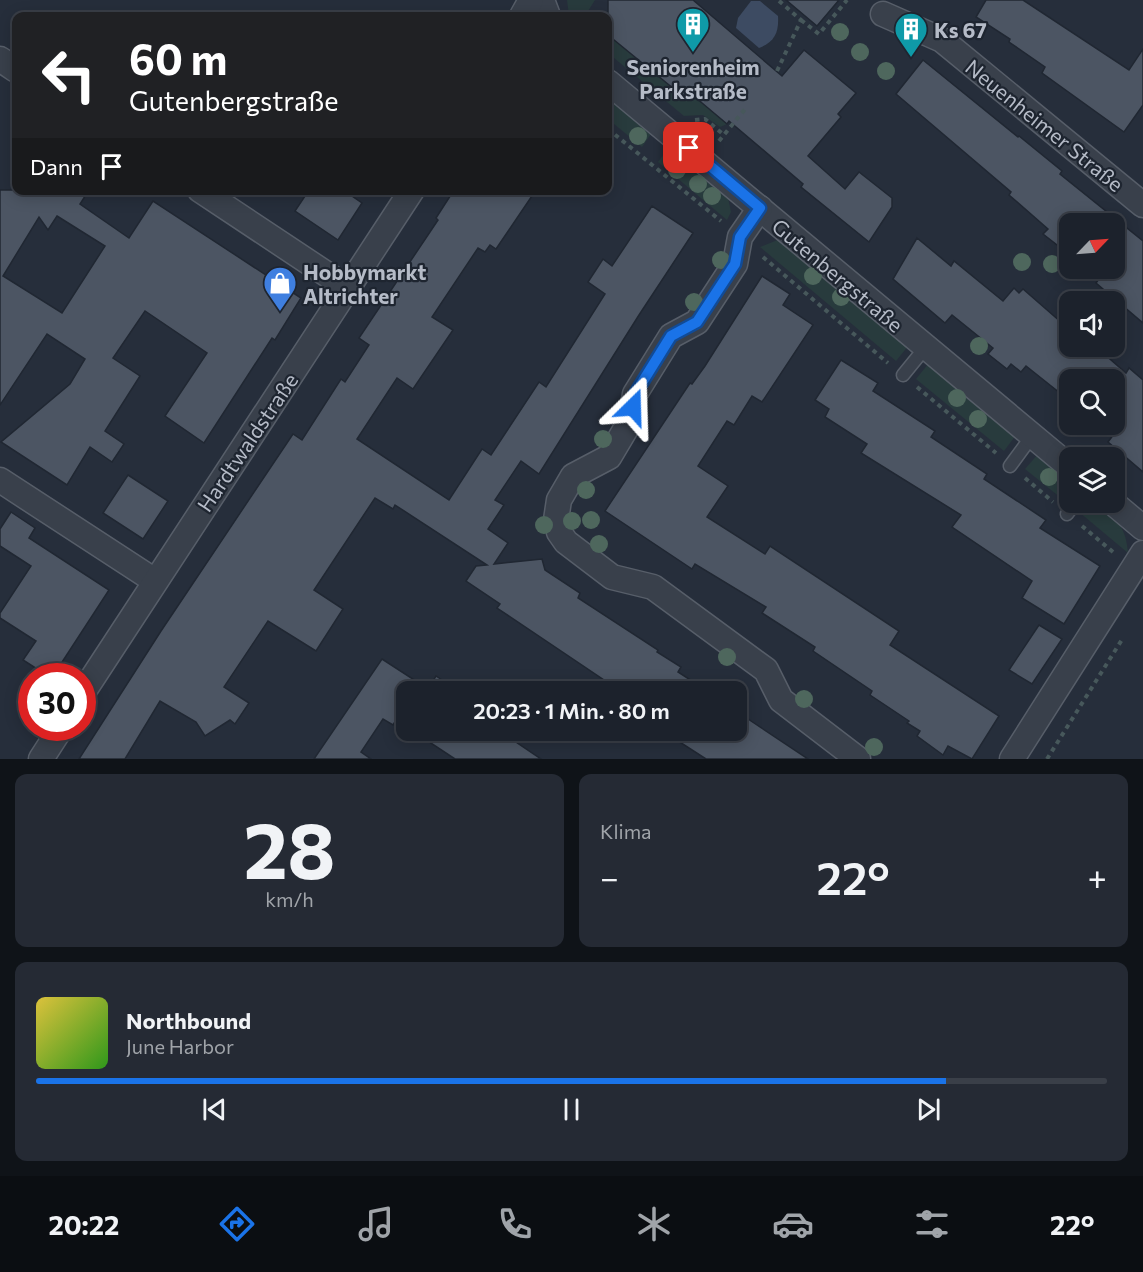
<!DOCTYPE html>
<html lang="de">
<meta charset="utf-8">
<style>
body{margin:0;font-family:Commissioner,sans-serif;background:#252a34;color:#f1f3f6;height:100vh;display:flex;flex-direction:column;font-size:22px;white-space:nowrap}
*{box-sizing:border-box;margin:0}
p{font-size:20px;color:#a0a4a9}
.icon{flex:none;width:33px;height:33px;fill:none;stroke:currentColor;stroke-width:2;stroke-linecap:round;stroke-linejoin:round}
.map{position:relative;height:759px;overflow:hidden}
.details{display:flex;flex-direction:column;gap:15px;padding:15px;background:#0f1318;flex:1}
.details>*{flex:none}
.top-card{position:absolute;left:12px;top:12px;width:600px;height:183px;border-radius:12px;box-shadow:0 3px 15px #0003,0 0 0 2px #3a3f48;background:#202124;color:#fff;overflow:hidden}
.needle{width:39px;rotate:65deg}
.controls{position:absolute;left:1059px;top:213px;display:grid;gap:12px}
.controls a{display:grid;place-items:center;width:66px;height:66px;border-radius:12px;background:#1c222c;box-shadow:0 3px 15px #0003,0 0 0 2px #3a3f48;font-size:30px}
.speed{position:absolute;left:18px;top:663px;display:flex;gap:12px;font-size:30px;font-weight:700;text-align:center}
.speed>*{display:grid;place-content:center;width:78px;height:78px;border-radius:50%;background:#1c222c;box-shadow:0 3px 15px #0003,0 0 0 2px #3a3f48;line-height:1}
.speed .limit{border:9px solid #d22;background:#fff;color:#111}
.pin{position:absolute;display:grid;place-items:center;width:51px;height:51px;color:#fff;margin:-26px;border-radius:12px;box-shadow:0 3px 9px #0006}
.me{position:absolute;width:66px;margin:-33px;rotate:22deg;stroke-linejoin:round;filter:drop-shadow(0 0 4px #0008)}
.turn{display:flex;align-items:center;gap:21px;height:126px;padding:0 18px;font-size:27px}
.turn .icon{width:78px;height:78px;stroke-width:2.5}
.turn b{display:block;font-size:42px;line-height:51px}
.then{display:flex;align-items:center;height:57px;padding:0 18px;background:#0003;gap:12px;font-size:22px}
.big{font-size:45px;font-weight:600;line-height:1.1}
.details .widget{flex:1;display:flex;flex-direction:column;justify-content:center;gap:9px;min-width:0;padding:0 21px;border-radius:12px;background:#252a34}
.details .dial{align-items:center;gap:0}
.dial b{font-size:78px;line-height:1}
.song{display:flex;align-items:center;gap:18px}
.cover{width:72px;height:72px;border-radius:9px;background:linear-gradient(135deg,hsl(50 70% 55%),hsl(110 70% 35%))}
.played{height:6px;border-radius:3px;background:linear-gradient(90deg,#1a73e8 85%,#3a3f48 85%)}
.keys{display:flex;justify-content:space-around;direction:ltr}
.heat{display:flex;justify-content:space-between;align-items:center;font-size:33px;direction:ltr}
.details .tiles{flex:1;display:grid;gap:15px;grid-template-columns:1fr 1fr}
.widget:last-child{grid-column:span 2}
.trip{position:absolute;left:396px;top:681px;width:351px;height:60px;border-radius:12px;background:#1c222c;box-shadow:0 3px 15px #0003,0 0 0 2px #3a3f48;font-weight:600;line-height:60px;text-align:center}
.menu{display:flex;height:96px;justify-content:space-around;align-items:center;background:#0b0e12;color:#a0a4a9}
.menu .icon{width:42px;height:42px}
.menu .on{color:#1a73e8}
.menu b{font-size:27px;color:#f1f3f6}
.map>svg:first-child{display:block}
.green{fill:#283b3d}
.water{fill:#3d4b62}
.building{fill:#4c5563;stroke:#202732;stroke-width:1.5;fill-rule:evenodd}
.lines{fill:none;stroke-linecap:round;stroke-linejoin:round}
.lane-casing{stroke:#575e69;stroke-width:15}
.street-casing{stroke:#575e69;stroke-width:27}
.path{stroke:#47585b;stroke-width:4;stroke-dasharray:4.5 4.5;stroke-linecap:butt}
.lane{stroke:#39404b;stroke-width:12}
.street{stroke:#39404b;stroke-width:24}
.tree{fill:#4e675d}
.route-casing{stroke:#114b97;stroke-width:15}
.route{stroke:#1a73e8;stroke-width:10}
.labels{text-anchor:middle;dominant-baseline:central;stroke-width:4.5;stroke-linejoin:round;paint-order:stroke}
.poi-label{font-size:21px;font-weight:bold;fill:#b5bbc7;stroke:#1e2530;text-anchor:start}
.street-label{font-size:21px;fill:#b5bbc7;stroke:#1e2530}
</style>
<div class="map">
<svg width="1143" height="759" viewBox="0 0 1143 759">
<rect width="100%" height="100%" fill="#262e3b"/>
<g class="green">
<path d="M567 0H595L585 16H569Z"/>
<path d="M608 35 684 98 689 92 727 124 720 127 703 115 684 116 608 53Z"/>
<path d="M608 94 653 131 642 147 608 119Z"/>
<path d="M669 147 727 193 731 212 727 220 658 162Z"/>
<path d="M780 239 909 345 896 361 760 247Z"/>
<path d="M929 363 1016 435 1004 451 916 379Z"/>
<path d="M1039 453 1069 478V497L1066 502 1025 469Z"/>
<path d="M1085 503H1096C1116 520 1126 525 1128 553L1079 512Z"/>
</g>
<path class="water" d="M751 1H760L778 16C779 32 775 42 759 48L736 28 738 18Z"/>
<g class="building">
<path d="M608 0H693L782 76 804 50 856 93 838 114 841 117 808 156 845 189 859 172 892 198V207L869 242 801 187 803 184 729 121 727 124 689 92 685 98 608 35Z"/>
<path d="M786 0H839L817 26Z"/>
<path d="M986 0H1023L1129 70 1143 49V105L1124 132 1042 73 1045 67 1009 42 1010 39 976 17Z"/>
<path d="M923 60 1018 137 1019 136 1062 171 1060 174 1143 241V323L1096 283 1107 268H1114V224H1070V255L1043 234 1048 229 1009 195 1011 192 896 94Z"/>
<path d="M0 190H89L80 204 129 238 153 201 301 298 275 340 272 338 204 443 165 416 207 353 145 311 113 358 140 376 105 431 124 444 112 462 90 447 67 485 1 442 70 384 85 359 47 334 0 405ZM57 216 105 246 62 313 3 276 39 217 48 230Z"/>
<path d="M309 190H343L362 203 338 240 295 211Z"/>
<path d="M454 190H536L496 249 490 245 485 252 478 248 432 317 453 330 413 389 397 378 357 439 449 500 482 449 491 455 539 382 546 387 605 294 588 282 603 259 612 266 652 206 693 233 639 315 539 474 521 461 495 500 504 505 488 529 508 543 494 564 542 559 545 570 580 593 578 598 658 650 657 652 681 667 678 672 709 692H622L497 608 500 604 466 581 476 566 487 565 395 505 393 509 375 498 314 590 343 609 316 651 268 621 224 687 249 703 235 724 230 720 205 736 196 722 160 701 125 759H79L161 631 293 434 302 440 341 379 345 382 369 345 359 338 438 220 436 218Z"/>
<path d="M917 238 951 266 954 261 1003 301 1014 288 1019 293 1023 289 1070 330V342L1066 346H1095L1126 373 1129 368 1143 380V472L1108 442 1114 434V380H1070V401L1026 366 1021 372 1011 364 1007 369 988 354 993 348 952 315 945 323 893 279Z"/>
<path d="M762 276 790 294 783 305 813 325 762 402 752 396 734 425 727 421 698 466 728 486 707 517 765 554 770 546 899 631 890 645 999 716 972 759 948 746 943 755 917 736 920 731 907 723 909 721 870 695 872 691 813 651 815 647 762 613 766 607 695 564 692 569 605 511 690 383 692 384 705 366Z"/>
<path d="M841 360 878 383 873 391 935 431 931 437 987 474 984 479 1046 520 1040 528 1100 566 1064 624 1022 598 1032 581 952 527 961 515 861 453 867 444 825 417 829 409 815 400Z"/>
<path d="M128 475 168 501 143 539 103 513Z"/>
<path d="M11 512 35 528 29 538 109 590 53 676H48L23 660 36 641 0 618V613L31 566 0 546V529Z"/>
<path d="M1039 625 1062 639 1032 684 1009 670Z"/>
<path d="M382 659 428 689 436 676 460 692H406V727L396 720 393 725 383 719 361 752 371 759H314Z"/>
<path d="M736 710 751 721 808 759H706L661 730H736Z"/>
<path d="M411 730H514L510 738 541 759H455Z"/>
</g>
<g class="lines">
<defs>
<g id="lane">
<path d="M903 375 925 348"/>
<path d="M1010 466 1032 436"/>
<path d="M1067 514 1076 502"/>
</g>
<g id="street">
<path d="M542 0 548 16"/>
<path d="M883 14 942 40 1143 205"/>
<path d="M522 16 531 0"/>
<path d="M0 59 16 70"/>
<path d="M608 82 1070 467"/>
<path d="M200 190 349 289"/>
<path d="M760 208 740 237 735 264 697 322 671 336 635 394 631 420 609 457 573 476 559 500 556 520 559 532 566 542 612 577 653 587 766 670 781 700 858 759"/>
<path d="M0 480 155 581"/>
<path d="M1112 502 1143 528"/>
<path d="M82 694 412 190"/>
<path d="M41 759 61 728"/>
<path d="M1012 759 1143 553"/>
</g>
</defs>
<use href="#lane" class="lane-casing"/>
<use href="#street" class="street-casing"/>
<g class="path">
<path d="M801 20 819 34 847 0"/>
<path d="M777 71 801 20 778 0"/>
<path d="M695 120 705 119 724 135"/>
<path d="M608 129 721 221"/>
<path d="M719 141 746 108"/>
<path d="M763 257 888 363"/>
<path d="M917 387 996 453"/>
<path d="M1025 478 1053 502"/>
<path d="M1082 526 1113 552"/>
<path d="M1047 759 1123 638"/>
</g>
<use href="#lane" class="lane"/>
<use href="#street" class="street"/>
</g>
<g class="tree">
<circle cx="840" cy="32" r="9"/>
<circle cx="860" cy="52" r="9"/>
<circle cx="886" cy="71" r="9"/>
<circle cx="638" cy="136" r="9"/>
<circle cx="677" cy="170" r="9"/>
<circle cx="698" cy="184" r="9"/>
<circle cx="712" cy="196" r="9"/>
<circle cx="721" cy="260" r="9"/>
<circle cx="1022" cy="262" r="9"/>
<circle cx="1052" cy="264" r="9"/>
<circle cx="813" cy="276" r="9"/>
<circle cx="841" cy="297" r="9"/>
<circle cx="694" cy="302" r="9"/>
<circle cx="979" cy="346" r="9"/>
<circle cx="957" cy="398" r="9"/>
<circle cx="978" cy="419" r="9"/>
<circle cx="603" cy="439" r="9"/>
<circle cx="1049" cy="477" r="9"/>
<circle cx="586" cy="490" r="9"/>
<circle cx="591" cy="520" r="9"/>
<circle cx="572" cy="521" r="9"/>
<circle cx="544" cy="525" r="9"/>
<circle cx="599" cy="544" r="9"/>
<circle cx="727" cy="657" r="9"/>
<circle cx="804" cy="699" r="9"/>
<circle cx="874" cy="747" r="9"/>
</g>
<g class="lines">
<defs>
<path id="route" d="M633 407 635 394 671 336 697 322 735 264 740 237 760 208 689 148"/>
</defs>
<use href="#route" class="route-casing"/>
<use href="#route" class="route"/>
</g>
<defs>
<symbol id="building-pin" viewBox="-11 -11 22 30"><path d="M0 17L-7.5 6A9.5 9.5 0 1 1 7.5 6Z" fill="#0f9aa8" stroke="#1e2530"/><path d="M-4-6H4V6H1V3H-1V6H-4ZM-2.5-4.3h1.7v1.8h-1.7ZM.8-4.3h1.7v1.8H.8ZM-2.5-1h1.7V.8h-1.7ZM.8-1h1.7V.8H.8Z" fill="#fff"/></symbol>
<symbol id="shop-pin" viewBox="-11 -11 22 30"><path d="M0 17L-7.5 6A9.5 9.5 0 1 1 7.5 6Z" fill="#3f7fe0" stroke="#1e2530"/><path d="M-5-2.5h2.3a2.7 3.5 0 0 1 5.4 0H5L5.5 6h-11ZM-1.5-2.5h3a1.5 2.3 0 0 0-3 0Z" fill="#fff"/></symbol>
</defs>
<g fill-rule="evenodd">
<use href="#building-pin" x="674" y="5" width="38" height="52"/>
<use href="#building-pin" x="892" y="10" width="38" height="52"/>
<use href="#shop-pin" x="261" y="264" width="38" height="52"/>
</g>
<g class="labels">
<g class="poi-label">
<text x="934" y="29">Ks 67</text>
<text x="693" y="66" text-anchor="middle">Seniorenheim<tspan x="693" dy="24">Parkstraße</tspan></text>
<text x="303" y="271">Hobbymarkt<tspan x="303" dy="24">Altrichter</tspan></text>
</g>
<g class="street-label">
<text transform="translate(1045 125) rotate(39)">Neuenheimer Straße</text>
<text transform="translate(838 275) rotate(40)">Gutenbergstraße</text>
<text transform="translate(247 442) rotate(-56)">Hardtwaldstraße</text>
</g>
</g>
</svg>
<div class="controls">
<a><svg class="needle" viewBox="-14 -14 28 28"><path d="M0-13l5 13h-10z" fill="#e53935"/><path d="M0 13l5-13h-10z" fill="#a0a4a9"/></svg></a>
<a><svg class="icon" aria-label="sound" viewBox="0 0 24 24"><path d="M4 9h4l5-4v14l-5-4H4zM17 9q2 3 0 6"/></svg></a>
<a><svg class="icon" aria-label="search" viewBox="0 0 24 24"><circle cx="10" cy="10" r="6"/><path d="M15 15l6 6"/></svg></a>
<a><svg class="icon" aria-label="layers" viewBox="0 0 24 24"><path d="M12 4l9 5-9 5-9-5zM3 14l9 5 9-5"/></svg></a>
</div>
<div class="speed"><div class="limit">30</div></div>
<div class="pin" style="left:689px;top:148px;background:#d93025"><svg class="icon" aria-label="arrive" viewBox="0 0 24 24"><path d="M6 21V4h12l-3 4 3 4H6"/></svg></div>
<svg class="me" style="left:633px;top:407px" viewBox="-20 -20 40 40"><path d="M0-17L14 15 0 8-14 15z" fill="#1a73e8" stroke="#fff" stroke-width="4"/></svg>
<div class="trip">20:23 · 1 Min. · 80 m</div>
<div class="top-card">
<div class="turn"><svg class="icon" aria-label="left" viewBox="0 0 24 24"><path d="M17 20v-9H6M10 6l-5 5 5 5"/></svg><div><b>60 m</b>Gutenbergstraße</div></div>
<div class="then">Dann<svg class="icon" aria-label="arrive" viewBox="0 0 24 24"><path d="M6 21V4h12l-3 4 3 4H6"/></svg></div>
</div>
</div>
<section class="details">
<div class="tiles">
<div class="widget dial"><b>28</b><p>km/h</p></div>
<div class="widget"><p>Klima</p>
<div class="heat"><a>−</a><b class="big">22°</b><a>+</a></div>
</div>
<div class="widget">
<div class="song"><i class="cover"></i><div><b>Northbound</b><p>June Harbor</p></div></div>
<div class="played"></div>
<div class="keys"><svg class="icon" aria-label="previous" viewBox="0 0 24 24"><path d="M18 5L8 12l10 7zM5 5v14"/></svg><svg class="icon" aria-label="pause" viewBox="0 0 24 24"><path d="M8 5v14M16 5v14"/></svg><svg class="icon" aria-label="next" viewBox="0 0 24 24"><path d="M6 5l10 7-10 7zM19 5v14"/></svg></div>
</div>
</div>
</section>
<nav class="menu">
<b>20:22</b>
<svg class="icon on" aria-label="directions" viewBox="0 0 24 24"><path d="M12 3l9 9-9 9-9-9zM9 14v-3h6M13 9l2 2-2 2"/></svg>
<svg class="icon" aria-label="music" viewBox="0 0 24 24"><path d="M9 18V5l10-2v13"/><circle cx="6" cy="18" r="3"/><circle cx="16" cy="16" r="3"/></svg>
<svg class="icon" aria-label="phone" viewBox="0 0 24 24"><path d="M5 4h4l2 5-3 2q2 4 5 5l2-3 5 2v4C11 20 4 13 5 4z"/></svg>
<svg class="icon" aria-label="climate" viewBox="0 0 24 24"><path d="M12 3v18M4 7l16 10M4 17L20 7"/></svg>
<svg class="icon" aria-label="car" viewBox="0 0 24 24"><path d="M5 17H2v-5l4-1 3-4h7l3 4 3 1v5h-3M9 17h6M6 11h13"/><circle cx="7" cy="17" r="2"/><circle cx="17" cy="17" r="2"/></svg>
<svg class="icon" aria-label="filters" viewBox="0 0 24 24"><path d="M4 7h16M4 17h16"/><circle cx="9" cy="7" r="2"/><circle cx="15" cy="17" r="2"/></svg>
<b>22°</b>
</nav>
